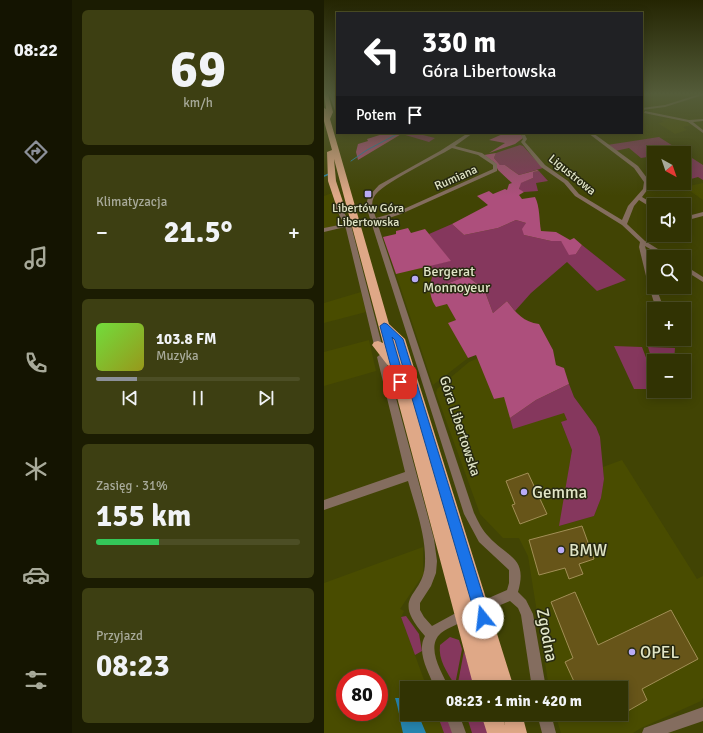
<!DOCTYPE html>
<html lang="pl">
<meta charset="utf-8">
<style>
body{margin:0;font-family:Signika,sans-serif;background:#3d3f12;color:#f1f3f6;height:100vh;display:flex;flex-direction:column;font-size:15px;white-space:nowrap}
*{box-sizing:border-box;margin:0}
p{font-size:13px;color:#a8aa9a}
.icon{flex:none;width:22px;height:22px;fill:none;stroke:currentColor;stroke-width:2;stroke-linecap:round;stroke-linejoin:round}
.map{position:relative;flex:1;overflow:hidden}
.details{display:flex;flex-direction:column;gap:10px;padding:10px;background:#1b1c02;width:252px}
.details>*{flex:none}
.hud{position:absolute;left:12px;top:12px;width:307px;height:122px;border-radius:0px;box-shadow:0 2px 10px #0003,0 0 0 1px #4c4e25;background:#202124;color:#fff;overflow:hidden}
.needle{width:26px;rotate:140deg}
.fabs{position:absolute;left:323px;top:146px;display:grid;gap:8px}
.fabs a{display:grid;place-items:center;width:44px;height:44px;border-radius:0px;background:#313303;box-shadow:0 2px 10px #0003,0 0 0 1px #4c4e25;font-size:20px}
.speed{position:absolute;left:12px;top:669px;display:flex;gap:8px;font-size:20px;font-weight:700;text-align:center}
.speed>*{display:grid;place-content:center;width:52px;height:52px;border-radius:50%;background:#313303;box-shadow:0 2px 10px #0003,0 0 0 1px #4c4e25;line-height:1}
.speed .limit{border:6px solid #d22;background:#fff;color:#111}
.pin{position:absolute;display:grid;place-items:center;width:34px;height:34px;color:#fff;margin:-17px;border-radius:8px;box-shadow:0 2px 6px #0006}
.me{position:absolute;width:44px;margin:-22px;rotate:344deg;stroke-linejoin:round;filter:drop-shadow(0 0 3px #0008)}
.turn{display:flex;align-items:center;gap:14px;height:84px;padding:0 20px;font-size:18px}
.turn .icon{width:52px;height:52px;stroke-width:2.5}
.turn b{display:block;font-size:28px;line-height:34px}
.then{display:flex;align-items:center;height:38px;padding:0 20px;background:#0003;gap:8px;font-size:15px}
.big{font-size:30px;font-weight:800;line-height:1.1}
.details .card{flex:1;display:flex;flex-direction:column;justify-content:center;gap:6px;min-width:0;padding:0 14px;border-radius:6px;background:#3d3f12}
.details .dial{align-items:center;gap:0}
.dial b{font-size:52px;line-height:1}
.song{display:flex;align-items:center;gap:12px}
.cover{width:48px;height:48px;border-radius:6px;background:linear-gradient(135deg,hsl(100 70% 55%),hsl(60 70% 35%))}
.played{height:4px;border-radius:2px;background:linear-gradient(90deg,#8c9099 20%,#4c4e25 20%)}
.keys{display:flex;justify-content:space-around;direction:ltr}
.heat{display:flex;justify-content:space-between;align-items:center;font-size:22px;direction:ltr}
.charge{height:6px;border-radius:3px;background:linear-gradient(90deg,#34c759 31%,#4c4e25 0)}
.trip{position:absolute;left:76px;top:681px;width:228px;height:40px;border-radius:0px;background:#313303;box-shadow:0 2px 10px #0003,0 0 0 1px #4c4e25;font-weight:800;line-height:40px;text-align:center}
main{display:flex;flex:1;min-height:0}
.tab-bar{display:flex;flex-direction:column;width:72px;justify-content:space-around;align-items:center;background:#141401;color:#a8aa9a}
.tab-bar .icon{width:28px;height:28px}
.tab-bar .selected{color:#8c9099}
.tab-bar b{font-size:18px;color:#f1f3f6}
.map>svg:first-child{display:block}
.built{fill:#494c00;fill-rule:evenodd}
.green{fill:#85375d}
.forest{fill:#ad4f7c}
.water{fill:#2686b0}
.lines{fill:none;stroke-linecap:round;stroke-linejoin:round}
.stream-far1{stroke:#2686b0;stroke-width:1}
.stream{stroke:#2686b0;stroke-width:1.5}
.building{fill:#675519;stroke:#a28f56}
.minor{fill:#846d5f;fill-rule:evenodd}
.highway{fill:#dfa887;fill-rule:evenodd}
.route{fill:#1a73e8;stroke:#114b97}
.poi-dot{fill:#b9abf7;stroke:#272911;stroke-width:1.5}
.labels{text-anchor:middle;dominant-baseline:central;stroke-width:3;stroke-linejoin:round;paint-order:stroke}
.far-street-label{font-size:12px;fill:#e1e5c7;stroke:#272911}
.far-poi-label{font-size:12px;fill:#e1e5c7;stroke:#272911}
.poi-label{font-size:14px;fill:#e1e5c7;stroke:#272911;text-anchor:start}
.street-label{font-size:14px;fill:#e1e5c7;stroke:#272911}
.near-poi-label{font-size:17px;fill:#e1e5c7;stroke:#272911;text-anchor:start}
.near-street-label{font-size:17px;fill:#e1e5c7;stroke:#272911}
</style>
<main>
<nav class="tab-bar">
<b>08:22</b>
<svg class="icon selected" aria-label="directions" viewBox="0 0 24 24"><path d="M12 3l9 9-9 9-9-9zM9 14v-3h6M13 9l2 2-2 2"/></svg>
<svg class="icon" aria-label="music" viewBox="0 0 24 24"><path d="M9 18V5l10-2v13"/><circle cx="6" cy="18" r="3"/><circle cx="16" cy="16" r="3"/></svg>
<svg class="icon" aria-label="phone" viewBox="0 0 24 24"><path d="M5 4h4l2 5-3 2q2 4 5 5l2-3 5 2v4C11 20 4 13 5 4z"/></svg>
<svg class="icon" aria-label="climate" viewBox="0 0 24 24"><path d="M12 3v18M4 7l16 10M4 17L20 7"/></svg>
<svg class="icon" aria-label="car" viewBox="0 0 24 24"><path d="M5 17H2v-5l4-1 3-4h7l3 4 3 1v5h-3M9 17h6M6 11h13"/><circle cx="7" cy="17" r="2"/><circle cx="17" cy="17" r="2"/></svg>
<svg class="icon" aria-label="filters" viewBox="0 0 24 24"><path d="M4 7h16M4 17h16"/><circle cx="9" cy="7" r="2"/><circle cx="15" cy="17" r="2"/></svg>
</nav>
<section class="details">
<div class="card dial"><b>69</b><p>km/h</p></div>
<div class="card"><p>Klimatyzacja</p>
<div class="heat"><a>−</a><b class="big">21.5°</b><a>+</a></div>
</div>
<div class="card">
<div class="song"><i class="cover"></i><div><b>103.8 FM</b><p>Muzyka</p></div></div>
<div class="played"></div>
<div class="keys"><svg class="icon" aria-label="previous" viewBox="0 0 24 24"><path d="M18 5L8 12l10 7zM5 5v14"/></svg><svg class="icon" aria-label="pause" viewBox="0 0 24 24"><path d="M8 5v14M16 5v14"/></svg><svg class="icon" aria-label="next" viewBox="0 0 24 24"><path d="M6 5l10 7-10 7zM19 5v14"/></svg></div>
</div>
<div class="card"><p>Zasięg · 31%</p><b class="big">155 km</b><div class="charge"></div></div>
<div class="card"><p>Przyjazd</p><b class="big">08:23</b></div>
</section>
<div class="map">
<svg width="379" height="733" viewBox="0 0 379 733">
<rect width="100%" height="100%" fill="#414404"/>
<g class="built">
<path d="M348 118 361 121 368 125 359 127 363 130 351 134 334 123 340 122 337 120Z"/>
<path d="M379 183V200L360 187Z"/>
<path d="M8 193 11 208 18 224 0 229V196Z"/>
<path d="M107 265 109 273 106 292 123 304 132 320 125 323 144 358 109 385 72 274Z"/>
<path d="M37 292 42 312 0 323V303Z"/>
<path d="M45 340 52 371 0 386V352Z"/>
<path d="M154 358 170 399 180 397 240 413 243 420 237 423 248 449 236 526 270 516 277 498 280 479 279 467 298 460 373 579 379 576V698L377 701 317 728 309 733H237L231 714H297V688H225L204 556 195 538H179L156 514 112 393 113 389 145 362Z"/>
<path d="M99 547V571L101 572 76 609 80 611 77 617 103 688H83V714H113L120 733H0V583ZM21 678H55V712H21Z"/>
</g>
<g class="green">
<path d="M79 133H91L111 138 105 142 78 134Z"/>
<path d="M335 137 379 165V180L374 177 360 181V153H330V156L317 158 305 148 291 151 283 145Z"/>
<path d="M196 145 199 146 219 168 195 175 181 165H176L170 158 172 153Z"/>
<path d="M215 171 224 181 212 183 214 191 200 192 195 190 196 183 209 178V172Z"/>
<path d="M192 220 202 223 200 235 227 241H237L252 254 258 245 302 280 273 291 243 262 207 293 191 311 183 301 169 313 160 289 143 276 117 286 106 285 109 273 107 265 126 261 105 234 128 224 140 235 174 228Z"/>
<path d="M290 346 318 347 327 371H330V389H310Z"/>
<path d="M324 347 351 348 350 361H330V367Z"/>
<path d="M245 384 250 397 272 427 276 437 280 479 277 498 270 516 235 526 248 450 237 422 243 420 240 413 189 429 186 418 212 400Z"/>
<path d="M82 616 95 634 98 651 91 655 77 617Z"/>
<path d="M126 637 135 640 138 649 131 685C123 672 114 660 116 645Z"/>
<path d="M140 651 152 688H133Z"/>
<path d="M113 714H122L129 733H120Z"/>
<path d="M142 714H160L165 733H148Z"/>
</g>
<g class="forest">
<path d="M62 133H79L34 160 32 152 34 144 44 141 43 139Z"/>
<path d="M181 133H196L199 138 191 144 165 153 181 143 165 140Z"/>
<path d="M172 153 170 158 176 165H181L195 175 213 170 215 171 209 172V178L197 183 195 189 200 192 195 195 198 199 211 197C216 207 215 219 217 231L232 232 246 240 250 238 258 245 252 254 245 255 237 241H227L200 235 198 229 202 223 192 220 174 228 140 235 128 224 164 205 153 196 165 191 169 194 181 189 183 190 185 184 188 183 174 170 170 162 160 155Z"/>
<path d="M84 228 87 233 101 229 127 261 72 274 59 237 72 234V231Z"/>
<path d="M143 276 160 289 169 313 183 301C192 313 199 322 215 324L229 350 232 365 240 368 245 384 212 400 186 418 180 397 170 399 152 355 144 358 124 323 132 320 123 304 112 307C107 300 106 293 106 285L117 286Z"/>
</g>
<path class="water" d="M71 698H83V714H94L102 733H79C76 721 75 710 71 698Z"/>
<g class="lines">
<path class="stream-far1" d="M27 161 43 150 75 133"/>
<path class="stream" d="M0 176 5 174"/>
</g>
<g class="building">
<path d="M204 473 223 514 196 524 188 505 191 504 182 481Z"/>
<path d="M258 526 270 559 255 564 259 574 245 579 241 568 215 575 205 540Z"/>
<path d="M251 592 274 645 347 610 374 659 318 689 323 700 302 712 297 698V688H253L241 662 249 658 227 602Z"/>
</g>
<g class="lines">
<g class="minor">
<path d="M5 94H9L13 105V112L11 111Z"/>
<path d="M376 94H379V95L341 107 318 110V108L341 105Z"/>
<path d="M321 111 365 120 379 119V121L369 122 379 130V133L364 122 320 113Z"/>
<path d="M144 133H149L131 146 158 153 173 164V171L77 214 53 222 150 513C154 521 158 530 165 537 184 558 204 557 194 592L202 600 209 614 222 688H208L197 615 194 608 186 601 155 614 151 612 149 608 151 604 183 590 185 583V570L155 542 140 514 42 206 44 197 55 185 116 151ZM128 148 154 155 169 165V169L73 212 52 218C50 212 46 204 50 197 56 184 112 158 128 148Z"/>
<path d="M196 133H200L203 139 201 142 221 165 244 181 255 194 298 220 304 206 319 189 320 182 310 168 264 133H269L314 166 326 182 324 189 318 197 331 205 330 209 328 208 315 200 310 206 303 224 321 241 347 257H340L321 246 330 282V287H332L340 309H332L323 280 315 247 316 242 298 225 251 196 240 183 217 167 197 142 199 139Z"/>
<path d="M15 200 18 202V209L27 225 58 345 54 348 50 345 22 229 21 227 0 232V228L20 224 12 209V202Z"/>
<path d="M379 212V216L360 221V217Z"/>
<path d="M360 265 379 277V282L360 270Z"/>
<path d="M57 354 61 357 110 539 113 561 112 573 107 586 96 603V610L100 617 108 626 141 608 145 610 147 614 145 618C137 623 125 627 117 633 101 647 118 672 125 688H111C105 673 92 652 101 636 64 594 101 598 101 562 102 535 91 506 84 481L0 510V500L81 472 53 357Z"/>
<path d="M379 707V721L344 733H318L320 728Z"/>
<path d="M121 714H135L142 733H128Z"/>
<path d="M213 714H227L232 733H218Z"/>
</g>
<g class="highway">
<path d="M0 94H4L9 112 6 119 65 324 81 339 190 688H170L70 341 170 688H150L65 367 48 345 50 342 54 341 59 343 10 159 12 181 19 202 18 204H12L11 202 4 181 3 152 8 150 0 121V108L2 109Z"/>
<path d="M157 714H177L181 725 178 714H198L203 733H163Z"/>
</g>
</g>
<linearGradient id="sky" x2="0" y2="1"><stop stop-color="#242502"/><stop offset="0.48" stop-color="#545c3a"/><stop offset="1" stop-color="#545c3a" stop-opacity="0"/></linearGradient>
<rect width="379" height="196" fill="url(#sky)"/>
<path class="route" d="M60 323 63 324 79 339 166 618 164 623 159 625 154 623 152 618 71 340 68 337 81 382 79 385H73L71 382 56 326Z"/>
<g class="poi-dot">
<rect x="40" y="190" width="8" height="8" rx="2"/>
<circle cx="91" cy="279" r="4"/>
<circle cx="200" cy="492" r="4"/>
<circle cx="237" cy="550" r="4"/>
<circle cx="308" cy="652" r="4"/>
</g>
<g class="labels">
<g class="far-street-label">
<text transform="translate(248 175) rotate(39)">Ligustrowa</text>
<text transform="translate(132 178) rotate(-24)">Rumiana</text>
</g>
<g class="far-poi-label">
<text x="44" y="208">Libertów Góra<tspan x="44" dy="14">Libertowska</tspan></text>
</g>
<g class="poi-label">
<text x="99" y="271">Bergerat<tspan x="99" dy="16">Monnoyeur</tspan></text>
</g>
<g class="street-label">
<text transform="translate(136 426) rotate(72)">Góra Libertowska</text>
</g>
<g class="near-poi-label">
<text x="208" y="492">Gemma</text>
<text x="245" y="550">BMW</text>
<text x="316" y="652">OPEL</text>
</g>
<g class="near-street-label">
<text transform="translate(223 635) rotate(79)">Zgodna</text>
</g>
</g>
</svg>
<div class="fabs">
<a><svg class="needle" viewBox="-14 -14 28 28"><path d="M0-13l5 13h-10z" fill="#e53935"/><path d="M0 13l5-13h-10z" fill="#a8aa9a"/></svg></a>
<a><svg class="icon" aria-label="sound" viewBox="0 0 24 24"><path d="M4 9h4l5-4v14l-5-4H4zM17 9q2 3 0 6"/></svg></a>
<a><svg class="icon" aria-label="search" viewBox="0 0 24 24"><circle cx="10" cy="10" r="6"/><path d="M15 15l6 6"/></svg></a>
<a>+</a>
<a>−</a>
</div>
<div class="speed"><div class="limit">80</div></div>
<div class="pin" style="left:76px;top:382px;background:#d93025"><svg class="icon" aria-label="arrive" viewBox="0 0 24 24"><path d="M6 21V4h12l-3 4 3 4H6"/></svg></div>
<svg class="me" style="left:159px;top:618px" viewBox="-20 -20 40 40"><circle r="19" fill="#fff"/><path d="M0-13L10 11 0 6-10 11z" fill="#1a73e8"/></svg>
<div class="trip">08:23 · 1 min · 420 m</div>
<div class="hud">
<div class="turn"><svg class="icon" aria-label="left" viewBox="0 0 24 24"><path d="M17 20v-9H6M10 6l-5 5 5 5"/></svg><div><b>330 m</b>Góra Libertowska</div></div>
<div class="then">Potem<svg class="icon" aria-label="arrive" viewBox="0 0 24 24"><path d="M6 21V4h12l-3 4 3 4H6"/></svg></div>
</div>
</div>
</main>
